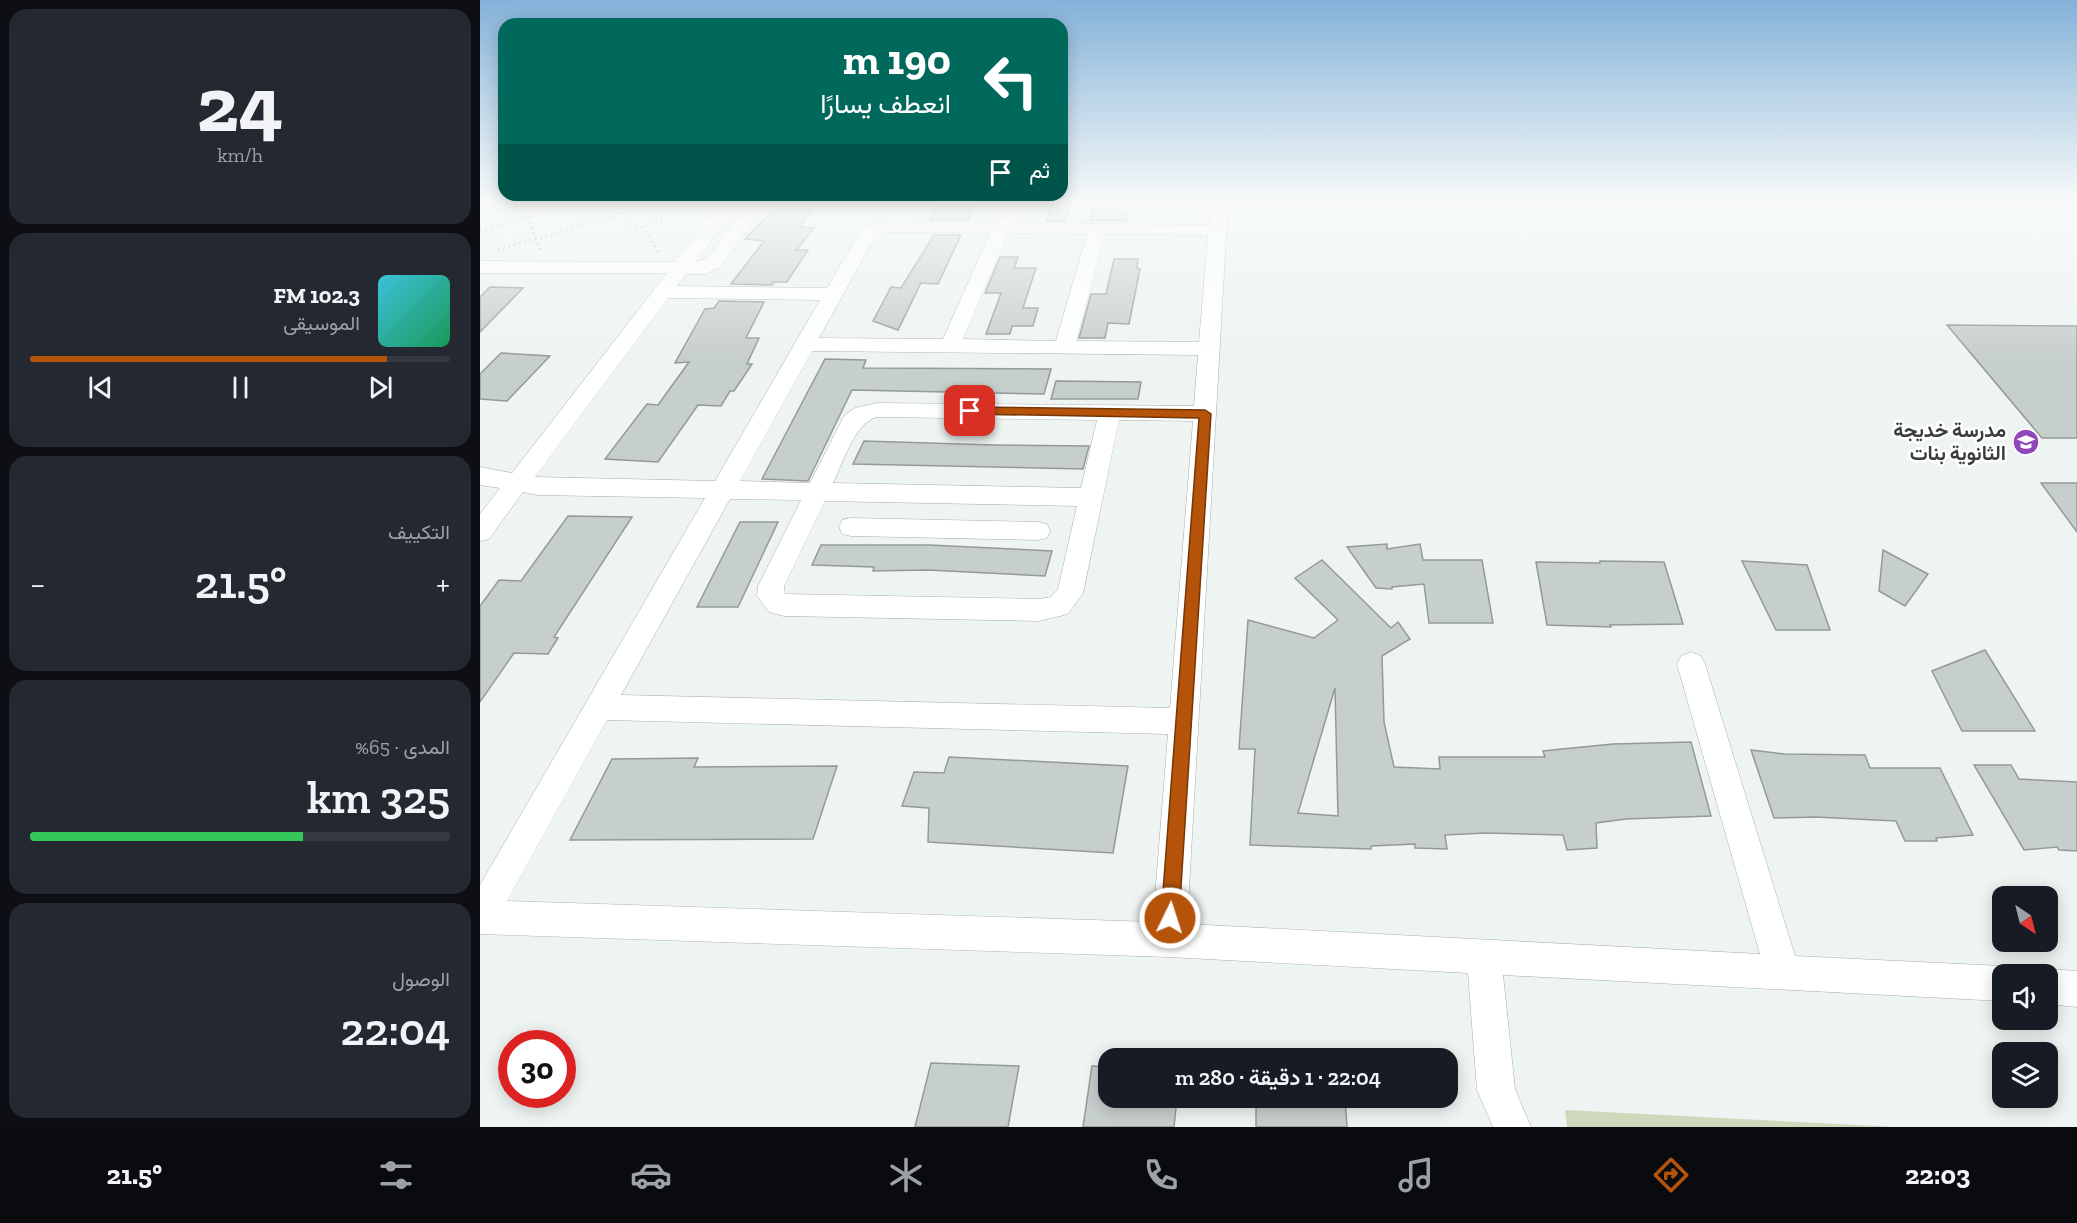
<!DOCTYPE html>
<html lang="ar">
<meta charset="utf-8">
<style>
body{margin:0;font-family:"Zilla Slab",Vazirmatn,serif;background:#242831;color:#f1f3f6;direction:rtl;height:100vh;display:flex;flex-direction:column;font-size:22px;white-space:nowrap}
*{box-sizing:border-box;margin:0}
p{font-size:20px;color:#9ea1a6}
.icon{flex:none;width:33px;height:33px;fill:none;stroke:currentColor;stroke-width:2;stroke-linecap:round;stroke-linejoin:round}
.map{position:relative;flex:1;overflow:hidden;direction:ltr}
.panel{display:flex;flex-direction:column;gap:9px;padding:9px;background:#0d0f14;width:480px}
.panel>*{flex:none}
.banner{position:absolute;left:18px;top:18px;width:570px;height:183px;border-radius:18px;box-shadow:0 3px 15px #0003;direction:rtl;background:#00695c;color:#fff;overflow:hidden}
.needle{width:39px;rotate:145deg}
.fabs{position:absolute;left:1512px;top:886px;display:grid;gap:12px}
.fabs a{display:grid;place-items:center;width:66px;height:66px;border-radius:12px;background:#171b24;box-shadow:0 3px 15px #0003;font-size:30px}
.speed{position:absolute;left:18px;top:1030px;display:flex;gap:12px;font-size:30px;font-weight:700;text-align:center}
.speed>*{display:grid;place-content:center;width:78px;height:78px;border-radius:50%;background:#171b24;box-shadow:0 3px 15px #0003;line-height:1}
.speed .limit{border:9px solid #d22;background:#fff;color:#111}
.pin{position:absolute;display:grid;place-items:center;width:51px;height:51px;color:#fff;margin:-26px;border-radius:12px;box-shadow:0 3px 9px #0006}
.me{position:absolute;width:66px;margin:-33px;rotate:4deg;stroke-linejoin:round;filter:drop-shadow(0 0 4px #0008)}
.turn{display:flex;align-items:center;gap:21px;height:126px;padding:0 18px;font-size:27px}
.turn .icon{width:78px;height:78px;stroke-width:2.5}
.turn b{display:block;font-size:42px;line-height:51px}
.then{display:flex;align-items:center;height:57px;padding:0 18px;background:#0003;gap:12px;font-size:22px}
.big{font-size:45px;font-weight:600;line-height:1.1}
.panel .card{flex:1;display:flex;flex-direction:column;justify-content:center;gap:9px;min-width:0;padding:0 21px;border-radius:18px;background:#242831}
.panel .dial{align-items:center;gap:0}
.dial b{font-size:78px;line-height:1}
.song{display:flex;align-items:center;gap:18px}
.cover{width:72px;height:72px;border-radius:9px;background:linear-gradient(135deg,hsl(190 70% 55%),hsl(150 70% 35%))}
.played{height:6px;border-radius:3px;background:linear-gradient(90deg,#b45309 85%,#363941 85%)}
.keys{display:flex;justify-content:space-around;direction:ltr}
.heat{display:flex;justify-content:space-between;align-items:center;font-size:33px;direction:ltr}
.charge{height:9px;border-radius:4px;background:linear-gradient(90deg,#34c759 65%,#363941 0)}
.trip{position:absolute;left:618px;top:1048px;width:360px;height:60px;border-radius:18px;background:#171b24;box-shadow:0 3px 15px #0003;font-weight:600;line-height:60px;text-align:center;direction:rtl}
.tab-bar{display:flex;height:96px;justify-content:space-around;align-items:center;background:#090b0e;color:#9ea1a6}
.tab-bar .icon{width:42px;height:42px}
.tab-bar .on{color:#b45309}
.tab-bar b{font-size:27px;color:#f1f3f6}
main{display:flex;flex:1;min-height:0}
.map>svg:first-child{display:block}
.green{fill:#cdd9ba}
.building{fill:#c7cece;stroke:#949a9b;stroke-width:1.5;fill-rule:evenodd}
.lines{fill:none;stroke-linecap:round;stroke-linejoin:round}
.minor-casing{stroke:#a9afad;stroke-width:1}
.path{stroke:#aab0ae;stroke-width:3;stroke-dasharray:1.5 4;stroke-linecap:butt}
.minor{fill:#fff;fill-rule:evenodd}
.route{fill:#b45309;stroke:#753606;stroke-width:1.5}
.labels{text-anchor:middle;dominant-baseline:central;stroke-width:5;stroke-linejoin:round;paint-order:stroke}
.poi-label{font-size:20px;font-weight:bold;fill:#3a3d3c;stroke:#fff;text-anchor:end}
</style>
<main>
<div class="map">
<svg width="1597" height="1127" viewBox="0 0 1597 1127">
<rect width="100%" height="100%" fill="#edf4f2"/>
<path class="green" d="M1085 1110 1416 1127H1087Z"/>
<g class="building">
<path d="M308 202H338L320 227 334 228 316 250H328L307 282H294L292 285 251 284 284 241 265 239 292 211 300 212Z"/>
<path d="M614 202H650L646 221 610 220Z"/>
<path d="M457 207H494L488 220H450Z"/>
<path d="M570 208H589L585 221H566Z"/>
<path d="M454 235H481L458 284 441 283 418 330 393 321 411 287 421 288Z"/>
<path d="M520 257H538L534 268H556L543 308H558L553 326H532L530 334H506L521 293H505Z"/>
<path d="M634 259H658L657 269H660L649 324 628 323 625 338H599L611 294H626Z"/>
<path d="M10 287 43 288 0 332V297Z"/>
<path d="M239 301 284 302 266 338H279L267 364H272L254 391H250L241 406 218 405 178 462 125 459 167 404 178 405 209 362 195 363 225 309 234 308Z"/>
<path d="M1467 325 1597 326V438H1562Z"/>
<path d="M21 353 70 356 27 401 0 399V374Z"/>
<path d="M345 359 386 360 383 368 571 369 564 394 372 390 328 481 282 479Z"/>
<path d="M576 381 661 382 658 399H571Z"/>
<path d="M384 441 514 445 609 446 603 469 373 464Z"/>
<path d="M1561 483H1597V532Z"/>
<path d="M88 516 152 517 74 637 78 638 68 654 34 653 0 702V606L19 580 41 581Z"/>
<path d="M260 522H298L258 607H217Z"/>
<path d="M907 544V549L940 544 943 560H1002L1013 623H949L944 584 912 587V589L896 588 867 547Z"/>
<path d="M341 545H449L572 551 565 576 448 570 393 571 394 567 332 565Z"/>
<path d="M1403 550 1448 574 1425 606 1399 591Z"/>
<path d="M842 560 911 628 918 622 930 639 902 656 904 722 914 767 960 769 959 757H1065L1063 751 1133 744 1211 742 1231 816 1146 819 1116 823 1117 848 1087 850 1083 835 1005 833 965 835 967 849 935 848V844L891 846V849L770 845 775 749H759L768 620 834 638 858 620 815 578ZM855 688 858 816 818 813Z"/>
<path d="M1120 561 1184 562 1203 624 1130 625 1131 627 1067 625 1056 562 1120 563Z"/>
<path d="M1262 561 1327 565 1350 630H1296Z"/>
<path d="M1505 650 1555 731H1482L1452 671Z"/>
<path d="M1271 750 1305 754 1385 755 1390 768H1460L1493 835 1456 838 1457 841H1425L1416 821 1335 817 1294 818Z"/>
<path d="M469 757 648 766 633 853 448 842 449 808 422 806 434 772 464 773Z"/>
<path d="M218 758 214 767 357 766 333 839 90 840 132 759Z"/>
<path d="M1494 765H1531L1539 779 1597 782V851L1579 850 1577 847 1544 850Z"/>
<path d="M451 1063 539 1066 528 1127H435Z"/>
<path d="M612 1066 628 1067V1098H697L694 1127H603Z"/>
<path d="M776 1098H865L867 1127H776Z"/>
</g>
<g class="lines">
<defs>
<g id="minor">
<path d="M242 202H260L215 262 227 259 269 202H287L241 267 225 274H206L197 286 347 288 383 227 401 222 518 223 530 202H547L536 223 729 225 731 202H748L707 924 1280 954 1197 664 1201 656 1211 652 1221 656 1225 664 1315 956 1522 966 1534 972 1536 975H1522V1001L1023 975 1035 1089 1051 1127H1013L997 1090 988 973 689 957 0 934V885L225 498 57 495 43 492 9 539 0 541V514L20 488 0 485V467L32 473 187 273H0V261L195 262ZM403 232 510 233 463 339 339 338 396 235ZM528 233 607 234 576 341 483 339ZM625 234 728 235 719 342 596 341ZM188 298 340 300 235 481 55 477ZM332 351 718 355 714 406 397 403 375 408 364 416 330 483 260 481ZM397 417 617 420 601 488 353 483C363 463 375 422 397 417ZM639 420 713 421 690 708 141 695 250 499 321 500 278 586 277 596 289 612 304 616 559 621 588 614 603 593ZM345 501 597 506 578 589 571 597 559 599 305 594 304 586ZM127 720 688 734 673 922 27 901Z"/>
<path d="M371 518 558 522 567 524 570 531 567 538 558 540 371 536 362 534 359 527 362 520Z"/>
<path d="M1568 969 1597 971V1007L1568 1004V975H1555Z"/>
</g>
</defs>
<use href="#minor" class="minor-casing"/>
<g class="path">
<path d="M138 202 151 228 155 229 183 220 173 202"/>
<path d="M178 209 203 202"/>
<path d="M48 217 61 253"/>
<path d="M163 227 179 253"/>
<path d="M0 230 77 209 81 206 79 202"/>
<path d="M18 250 144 213"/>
</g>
<use href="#minor" class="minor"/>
</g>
<linearGradient id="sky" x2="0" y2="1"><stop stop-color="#84b2d8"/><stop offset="0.56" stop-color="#f7faf9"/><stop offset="1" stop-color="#f7faf9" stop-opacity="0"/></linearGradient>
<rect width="1597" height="360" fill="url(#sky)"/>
<path class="route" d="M490 407 725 410 731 414 699 918 697 924 690 927 684 924 681 918 719 418 486 414 484 411Z"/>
<defs>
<symbol id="school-disc" viewBox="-11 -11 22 22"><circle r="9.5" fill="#8f46b8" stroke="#fff"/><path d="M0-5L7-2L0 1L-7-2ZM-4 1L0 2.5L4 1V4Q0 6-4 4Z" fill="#fff"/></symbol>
</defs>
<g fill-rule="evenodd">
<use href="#school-disc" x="1531" y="427" width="30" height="30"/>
</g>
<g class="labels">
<g class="poi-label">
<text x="1526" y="430">مدرسة خديجة<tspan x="1526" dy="23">الثانوية بنات</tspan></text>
</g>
</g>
</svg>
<div class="fabs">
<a><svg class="needle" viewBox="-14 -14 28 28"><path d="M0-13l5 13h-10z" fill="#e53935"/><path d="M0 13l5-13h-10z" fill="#9ea1a6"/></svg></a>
<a><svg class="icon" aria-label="sound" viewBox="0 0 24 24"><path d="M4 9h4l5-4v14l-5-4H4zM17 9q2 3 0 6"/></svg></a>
<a><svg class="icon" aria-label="layers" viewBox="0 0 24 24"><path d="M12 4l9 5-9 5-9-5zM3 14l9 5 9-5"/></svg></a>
</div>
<div class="speed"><div class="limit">30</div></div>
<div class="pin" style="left:490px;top:411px;background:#d93025"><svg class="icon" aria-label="arrive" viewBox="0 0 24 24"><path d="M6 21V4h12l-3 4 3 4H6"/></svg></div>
<svg class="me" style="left:690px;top:918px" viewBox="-20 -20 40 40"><circle r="17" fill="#b45309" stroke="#fff" stroke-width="3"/><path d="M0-11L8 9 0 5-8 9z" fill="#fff"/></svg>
<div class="trip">22:04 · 1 دقيقة · 280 m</div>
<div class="banner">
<div class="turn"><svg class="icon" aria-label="left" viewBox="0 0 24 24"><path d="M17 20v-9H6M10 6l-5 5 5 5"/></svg><div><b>190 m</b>انعطف يسارًا</div></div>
<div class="then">ثم<svg class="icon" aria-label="arrive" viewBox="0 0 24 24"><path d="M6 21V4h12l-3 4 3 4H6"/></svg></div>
</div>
</div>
<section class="panel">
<div class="card dial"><b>24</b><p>km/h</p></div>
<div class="card">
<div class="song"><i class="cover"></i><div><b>102.3 FM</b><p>الموسيقى</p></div></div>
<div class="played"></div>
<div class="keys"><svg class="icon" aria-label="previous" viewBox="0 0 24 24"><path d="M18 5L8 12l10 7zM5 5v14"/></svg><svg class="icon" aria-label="pause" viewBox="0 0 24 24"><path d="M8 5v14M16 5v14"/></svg><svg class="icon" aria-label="next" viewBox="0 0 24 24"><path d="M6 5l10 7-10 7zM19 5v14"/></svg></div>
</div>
<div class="card"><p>التكييف</p>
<div class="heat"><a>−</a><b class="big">21.5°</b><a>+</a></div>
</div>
<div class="card"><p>المدى · 65%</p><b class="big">325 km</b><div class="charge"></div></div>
<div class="card"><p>الوصول</p><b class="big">22:04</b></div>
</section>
</main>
<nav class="tab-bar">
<b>22:03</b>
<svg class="icon on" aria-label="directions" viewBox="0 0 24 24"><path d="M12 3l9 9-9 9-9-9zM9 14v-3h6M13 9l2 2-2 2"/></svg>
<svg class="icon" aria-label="music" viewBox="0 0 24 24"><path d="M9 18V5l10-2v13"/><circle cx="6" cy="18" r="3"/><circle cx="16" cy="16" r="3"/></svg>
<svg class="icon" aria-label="phone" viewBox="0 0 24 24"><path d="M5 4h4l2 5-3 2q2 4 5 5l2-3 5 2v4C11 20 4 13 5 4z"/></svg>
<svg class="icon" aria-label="climate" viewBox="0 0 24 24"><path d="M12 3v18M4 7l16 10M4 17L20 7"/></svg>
<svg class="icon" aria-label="car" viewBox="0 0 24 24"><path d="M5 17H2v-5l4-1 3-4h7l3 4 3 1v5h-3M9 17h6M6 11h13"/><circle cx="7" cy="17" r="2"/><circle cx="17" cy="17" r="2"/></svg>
<svg class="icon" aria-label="filters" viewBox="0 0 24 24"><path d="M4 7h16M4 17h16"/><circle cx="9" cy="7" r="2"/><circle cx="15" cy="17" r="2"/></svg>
<b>21.5°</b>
</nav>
